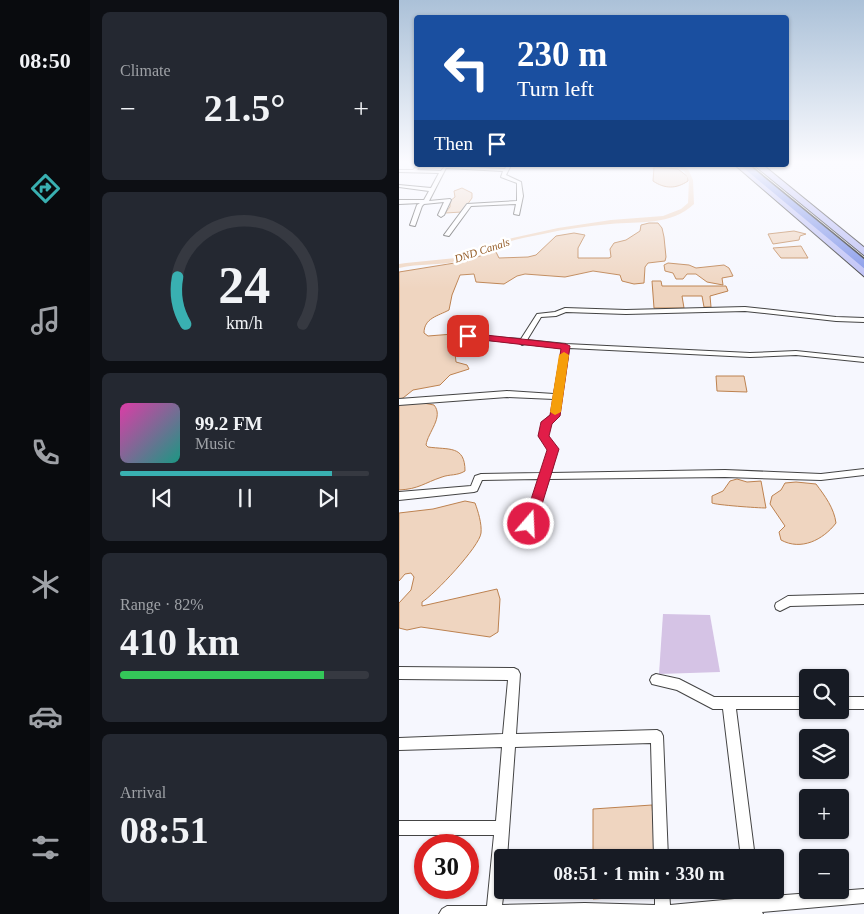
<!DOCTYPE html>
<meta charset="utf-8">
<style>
body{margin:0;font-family:Georgia,serif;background:#242831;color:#f1f3f6;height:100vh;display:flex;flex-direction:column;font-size:19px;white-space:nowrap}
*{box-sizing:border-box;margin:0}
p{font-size:16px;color:#9ea1a6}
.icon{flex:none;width:28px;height:28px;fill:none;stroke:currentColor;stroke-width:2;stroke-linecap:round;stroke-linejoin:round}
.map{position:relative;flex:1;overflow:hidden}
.sheet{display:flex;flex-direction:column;gap:12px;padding:12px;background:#0d0f14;width:309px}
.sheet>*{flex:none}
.banner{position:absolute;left:15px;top:15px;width:375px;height:152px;border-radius:5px;box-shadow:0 1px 4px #0004;background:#1a4fa0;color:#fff;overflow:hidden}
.controls{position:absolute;left:400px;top:669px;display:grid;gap:10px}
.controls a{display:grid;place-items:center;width:50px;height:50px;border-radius:5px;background:#171b24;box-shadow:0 1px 4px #0004;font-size:25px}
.speed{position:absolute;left:15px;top:834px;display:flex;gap:10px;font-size:25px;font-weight:700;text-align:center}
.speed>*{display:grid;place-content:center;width:65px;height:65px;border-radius:50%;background:#171b24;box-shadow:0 1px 4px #0004;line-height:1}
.speed .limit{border:8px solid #d22;background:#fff;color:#111}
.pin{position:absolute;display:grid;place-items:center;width:42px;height:42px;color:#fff;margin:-21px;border-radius:10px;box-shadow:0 2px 8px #0006}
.me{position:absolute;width:55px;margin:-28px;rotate:19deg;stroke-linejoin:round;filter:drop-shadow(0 0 4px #0008)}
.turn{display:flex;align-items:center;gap:18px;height:105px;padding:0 20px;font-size:22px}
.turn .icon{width:65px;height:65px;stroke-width:2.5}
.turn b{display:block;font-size:35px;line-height:42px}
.then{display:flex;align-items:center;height:48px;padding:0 20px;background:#0003;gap:10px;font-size:19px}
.big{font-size:38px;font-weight:800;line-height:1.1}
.sheet .tile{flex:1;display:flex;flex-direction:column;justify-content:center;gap:8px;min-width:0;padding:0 18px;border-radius:8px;background:#242831}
.sheet .dial{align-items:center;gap:0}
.dial svg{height:130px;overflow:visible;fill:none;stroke:#363941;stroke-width:7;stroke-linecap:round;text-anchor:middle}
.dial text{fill:#f1f3f6;stroke:none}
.song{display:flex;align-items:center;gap:15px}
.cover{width:60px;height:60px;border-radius:8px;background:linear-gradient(135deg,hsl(320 70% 55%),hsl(170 70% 35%))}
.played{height:5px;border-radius:2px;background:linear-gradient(90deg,#39b0b1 85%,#363941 85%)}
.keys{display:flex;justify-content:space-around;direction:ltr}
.heat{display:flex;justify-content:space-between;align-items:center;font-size:28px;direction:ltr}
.charge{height:8px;border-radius:4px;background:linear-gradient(90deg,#34c759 82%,#363941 0)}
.trip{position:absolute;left:95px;top:849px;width:290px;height:50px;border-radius:5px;background:#171b24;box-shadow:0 1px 4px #0004;font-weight:800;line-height:50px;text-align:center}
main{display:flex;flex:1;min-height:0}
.menu{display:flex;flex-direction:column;width:90px;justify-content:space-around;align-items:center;background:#090b0e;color:#9ea1a6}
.menu .icon{width:35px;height:35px}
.menu .on{color:#39b0b1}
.menu b{font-size:22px;color:#f1f3f6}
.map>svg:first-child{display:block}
.green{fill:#d5c3e5}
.water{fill:#efd5c0;stroke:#bd8250}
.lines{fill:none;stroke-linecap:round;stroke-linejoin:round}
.canal{fill:#efd5c0;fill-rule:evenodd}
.street-casing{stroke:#444;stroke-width:2}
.secondary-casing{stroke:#333;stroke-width:2}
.primary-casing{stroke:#222;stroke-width:3}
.street{fill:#fff;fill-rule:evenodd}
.secondary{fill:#babdf5;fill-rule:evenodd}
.primary{fill:#7c91e8;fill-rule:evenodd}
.route{fill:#e11d48;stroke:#92132f}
.slow{fill:#f59e0b}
.labels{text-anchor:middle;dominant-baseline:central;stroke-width:5;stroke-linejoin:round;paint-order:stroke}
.far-water-label{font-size:11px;font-style:italic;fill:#955d28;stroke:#fff}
</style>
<main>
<nav class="menu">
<b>08:50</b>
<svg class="icon on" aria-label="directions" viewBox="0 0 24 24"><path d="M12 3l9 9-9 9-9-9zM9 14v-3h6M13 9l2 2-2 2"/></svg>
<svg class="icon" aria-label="music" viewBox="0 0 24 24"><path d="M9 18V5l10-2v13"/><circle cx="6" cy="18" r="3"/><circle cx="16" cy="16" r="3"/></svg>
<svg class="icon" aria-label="phone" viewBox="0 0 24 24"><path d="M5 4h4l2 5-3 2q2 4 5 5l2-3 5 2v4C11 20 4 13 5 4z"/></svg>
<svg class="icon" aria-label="climate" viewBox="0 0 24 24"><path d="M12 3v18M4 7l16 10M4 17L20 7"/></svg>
<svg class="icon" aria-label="car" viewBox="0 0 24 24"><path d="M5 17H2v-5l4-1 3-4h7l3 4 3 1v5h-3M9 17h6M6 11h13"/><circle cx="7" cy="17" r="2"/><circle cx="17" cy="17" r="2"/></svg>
<svg class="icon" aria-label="filters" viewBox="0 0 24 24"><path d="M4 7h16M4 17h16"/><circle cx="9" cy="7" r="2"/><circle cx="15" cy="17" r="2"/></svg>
</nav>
<section class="sheet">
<div class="tile"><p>Climate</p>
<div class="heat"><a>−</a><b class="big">21.5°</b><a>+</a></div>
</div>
<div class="tile dial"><svg viewBox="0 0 100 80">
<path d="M14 69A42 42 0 1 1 86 69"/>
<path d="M14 69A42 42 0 0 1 9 40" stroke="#39b0b1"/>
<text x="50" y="56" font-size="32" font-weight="700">24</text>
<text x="50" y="72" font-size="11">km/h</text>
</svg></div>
<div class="tile">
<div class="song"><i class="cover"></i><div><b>99.2 FM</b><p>Music</p></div></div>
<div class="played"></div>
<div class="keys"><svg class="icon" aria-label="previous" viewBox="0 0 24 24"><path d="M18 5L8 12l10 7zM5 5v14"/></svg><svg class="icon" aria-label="pause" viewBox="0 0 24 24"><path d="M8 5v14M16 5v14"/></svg><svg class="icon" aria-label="next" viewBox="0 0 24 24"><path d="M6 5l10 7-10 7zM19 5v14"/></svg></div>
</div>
<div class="tile"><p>Range · 82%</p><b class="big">410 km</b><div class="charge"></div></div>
<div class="tile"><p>Arrival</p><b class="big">08:51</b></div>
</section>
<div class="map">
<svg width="466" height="914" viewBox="0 0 466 914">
<rect width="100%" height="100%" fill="#f6f7fe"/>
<path class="green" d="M264 614 311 615 321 672 260 674Z"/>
<g class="water">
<path d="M255 167 279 169 289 177V181C277 189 266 189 254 181Z"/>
<path d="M63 188 73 193V198L63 212 46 213 51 207V201L56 197 55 191Z"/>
<path d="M250 223H259L263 228 265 237 267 257 266 261 249 263 246 267 245 283 235 284 223 281 221 275 194 271 166 277 126 274 118 276 105 284 77 282 75 274 61 275 53 295 50 310C39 316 25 318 25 333L29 336 54 334 57 362 68 365 70 369 51 375 41 385 14 390 4 398 0 399V272L68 261 94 251 97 252 100 258 129 257 137 255 157 236 175 233 186 235 179 248V258H210L212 257 211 249 215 243 227 240 241 231 242 225Z"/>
<path d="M395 231 407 234 401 236 400 240 374 244 369 234Z"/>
<path d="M402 246 409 258H382L374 248Z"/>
<path d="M269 263 290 265 297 268 325 265 330 268 334 276 323 278 324 285 308 282 297 274H288L284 279H277L274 273 266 271 265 265Z"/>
<path d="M253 281H262L263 286H327L329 291 311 296 312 307H305L303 296H283L285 308H255Z"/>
<path d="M317 376H345L348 392 318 391Z"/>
<path d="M19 402 35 405C45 417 29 432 27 445L29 447C50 450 66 445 66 471 58 476 51 474 43 477 25 483 20 489 0 490V404Z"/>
<path d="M338 479 348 482 362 481 367 508C359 508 317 505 313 503V496L324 491 331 481Z"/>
<path d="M397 482 417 484C426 496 435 508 437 523 424 540 402 551 382 540L380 532 386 526 371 504 373 496 382 490 386 483Z"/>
<path d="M66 501 76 503C79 511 83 524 82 533 81 546 35 595 23 602V606L98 589 101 599 99 632 91 637 22 627 8 630 0 628V603L12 590 15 577 12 573 6 574 0 581V513L34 509Z"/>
<path d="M253 805 257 857H194V809Z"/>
<path d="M194 890H259V895L194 899Z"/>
</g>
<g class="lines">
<path class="canal" d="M272 165H278L289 169 294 180 295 204C272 226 240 221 211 224 189 226 166 229 144 234 130 237 116 239 103 244 89 249 75 257 60 261 41 266 20 263 0 268V264L7 263 57 258 105 240 159 228 212 220 264 216 282 209 289 203 290 180 285 171Z"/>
<defs>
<g id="street">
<path d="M108 165H112L107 175 122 182 124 196 120 215 115 214 117 204 72 206 50 236 45 235 68 204 118 201V183L102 177 104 171 47 168 30 201 51 199 52 200 45 215 42 217 39 215 45 202 25 204 23 206 16 226 11 225 18 205 21 203 0 204V200H25L30 191 0 187V185L32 188 40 173 0 172V170H14L18 166 20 167 18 170 42 171 46 166 106 169Z"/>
<path d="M346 307 437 317 466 318V322L437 321 346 311 227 314 167 312 157 316 142 317 128 340 167 344 351 353 397 351 466 358V362L397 355 351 357 170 348 160 416 152 423 148 436 158 449 152 473 326 470 422 474 466 469V475L422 480 326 477 150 479 135 524 133 527 130 528 127 527 125 524 141 479 83 480 78 491 75 492 0 500V492L72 486 76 476 82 474 143 473 150 449 140 436 144 422 152 415 155 399 108 397 0 405V399L108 391 155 394 163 348 126 344 123 345 120 343 69 338 65 336 67 335 122 339 138 314 156 312 166 308 227 310Z"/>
<path d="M466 594V604L391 606 381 611 377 609 376 606 377 603 389 596Z"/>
<path d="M0 667 115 668 119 670 121 674 117 734 258 730 262 732 264 736 269 858H255L252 743 116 747 108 858H104L105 890 103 905 186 903 256 905V890H270L271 905 346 898V890H360L361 897 466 889V903L363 912 364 914H40L43 909 48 906H88L95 835H0V821H97L103 747 0 750V738L104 734 109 680 0 679Z"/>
<path d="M257 674 280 679 315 697H409V709H337L356 858H342L324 709H314L278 690 253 684 251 680 253 676Z"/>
<rect x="441" y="697" width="25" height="12"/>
</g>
<g id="secondary">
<path d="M336 165H344L466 268V277Z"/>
<path d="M355 165H364L466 248V256Z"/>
</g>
<path id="primary" d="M341 165H350L466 260V269Z"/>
</defs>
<use href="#street" class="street-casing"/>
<use href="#secondary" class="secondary-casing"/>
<use href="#primary" class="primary-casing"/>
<use href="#street" class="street"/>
<use href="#secondary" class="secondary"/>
<use href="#primary" class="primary"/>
</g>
<linearGradient id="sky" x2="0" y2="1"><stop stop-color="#abc1d8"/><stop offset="0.56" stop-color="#fbfbff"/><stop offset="1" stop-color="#fbfbff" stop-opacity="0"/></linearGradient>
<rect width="466" height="289" fill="url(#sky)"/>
<path class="route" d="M69 333 167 344 171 346 161 416 153 424 150 436 160 449 137 524 130 529 124 524 148 450 139 436 142 422 151 415 162 349 66 338 64 336Z"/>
<path class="slow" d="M165 352 170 355 162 412 156 415 151 412 160 355Z"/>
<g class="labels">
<g class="far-water-label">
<text transform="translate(83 250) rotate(-18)">DND Canals</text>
</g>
</g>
</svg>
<div class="controls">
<a><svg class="icon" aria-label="search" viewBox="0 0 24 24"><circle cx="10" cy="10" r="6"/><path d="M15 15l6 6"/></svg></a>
<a><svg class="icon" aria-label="layers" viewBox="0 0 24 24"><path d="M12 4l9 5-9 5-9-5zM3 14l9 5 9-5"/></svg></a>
<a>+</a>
<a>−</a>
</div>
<div class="speed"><div class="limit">30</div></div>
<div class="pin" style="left:69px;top:336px;background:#d93025"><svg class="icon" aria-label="arrive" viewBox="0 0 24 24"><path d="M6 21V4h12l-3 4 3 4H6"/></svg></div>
<svg class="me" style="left:130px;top:524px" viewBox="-20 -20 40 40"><circle r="17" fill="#e11d48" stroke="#fff" stroke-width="3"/><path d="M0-11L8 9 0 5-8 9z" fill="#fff"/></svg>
<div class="trip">08:51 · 1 min · 330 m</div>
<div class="banner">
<div class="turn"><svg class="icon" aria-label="left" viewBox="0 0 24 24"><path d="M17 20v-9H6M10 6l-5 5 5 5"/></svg><div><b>230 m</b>Turn left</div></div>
<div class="then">Then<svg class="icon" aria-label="arrive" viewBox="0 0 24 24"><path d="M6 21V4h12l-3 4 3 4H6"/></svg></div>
</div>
</div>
</main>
